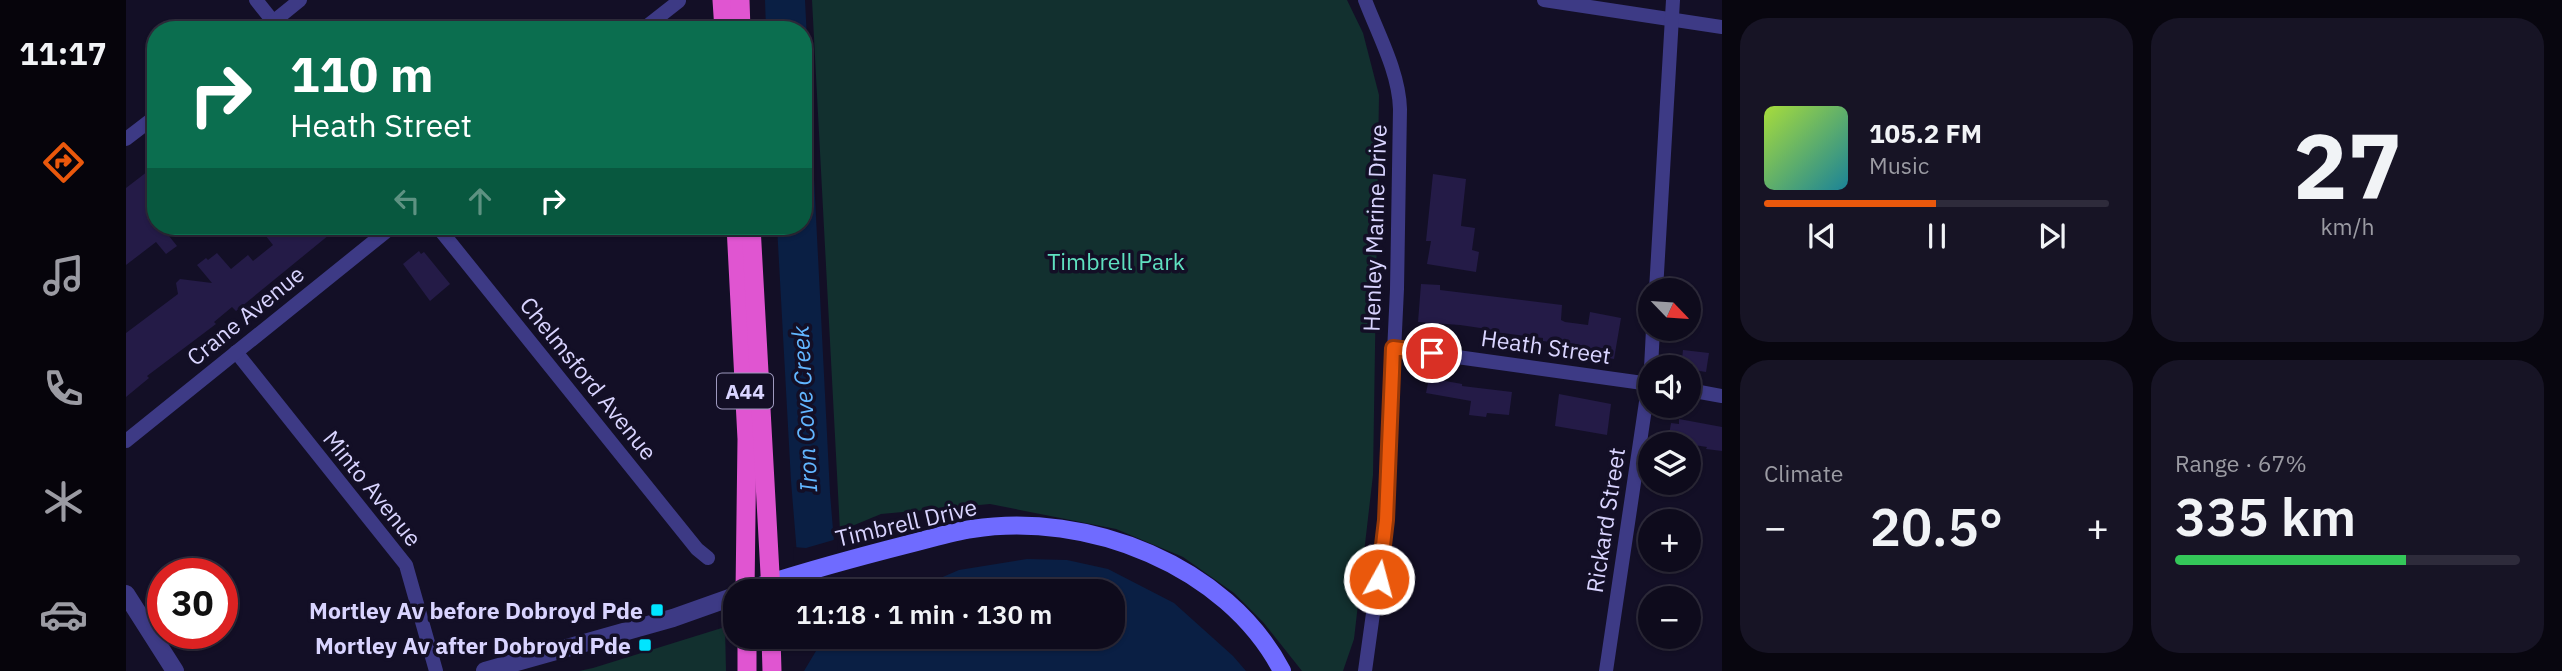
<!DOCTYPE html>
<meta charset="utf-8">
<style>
body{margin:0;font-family:"IBM Plex Sans",sans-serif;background:#171425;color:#f1f3f6;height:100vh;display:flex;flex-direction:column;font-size:26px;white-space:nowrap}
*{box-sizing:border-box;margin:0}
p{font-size:23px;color:#9b9ba3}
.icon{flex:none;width:38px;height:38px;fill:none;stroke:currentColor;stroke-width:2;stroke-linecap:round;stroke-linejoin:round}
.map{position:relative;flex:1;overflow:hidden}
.details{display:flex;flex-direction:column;gap:18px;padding:18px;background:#08060f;width:840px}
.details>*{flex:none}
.top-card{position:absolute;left:21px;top:21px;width:665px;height:214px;border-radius:28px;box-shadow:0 2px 5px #0004,0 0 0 2px #2e2b3b;background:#0b6e4f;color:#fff;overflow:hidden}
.needle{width:46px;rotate:115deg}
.controls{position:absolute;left:1512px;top:278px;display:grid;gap:14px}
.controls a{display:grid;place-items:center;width:63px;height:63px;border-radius:50%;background:#0e0b1c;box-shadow:0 2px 5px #0004,0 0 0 2px #2e2b3b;font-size:35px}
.speed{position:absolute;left:21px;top:558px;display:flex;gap:14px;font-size:35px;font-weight:700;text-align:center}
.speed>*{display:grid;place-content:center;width:91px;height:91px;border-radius:50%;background:#0e0b1c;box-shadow:0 2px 5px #0004,0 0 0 2px #2e2b3b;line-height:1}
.speed .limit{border:10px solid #d22;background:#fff;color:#111}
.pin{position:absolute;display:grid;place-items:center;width:60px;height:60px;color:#fff;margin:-30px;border:4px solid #fff;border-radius:50%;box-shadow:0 2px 7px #0007}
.me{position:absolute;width:77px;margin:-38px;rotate:7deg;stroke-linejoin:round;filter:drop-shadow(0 0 5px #0008)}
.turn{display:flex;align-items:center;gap:24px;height:147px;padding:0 28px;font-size:32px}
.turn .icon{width:91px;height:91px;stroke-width:2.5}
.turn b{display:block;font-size:49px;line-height:60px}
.lanes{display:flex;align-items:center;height:66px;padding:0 28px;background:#0003;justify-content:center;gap:35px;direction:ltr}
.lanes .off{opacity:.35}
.big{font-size:52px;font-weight:600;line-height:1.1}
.details .tile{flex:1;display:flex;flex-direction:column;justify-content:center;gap:10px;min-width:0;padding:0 24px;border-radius:28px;background:#171425}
.details .dial{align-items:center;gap:0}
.dial b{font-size:91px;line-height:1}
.song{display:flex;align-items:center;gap:21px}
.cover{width:84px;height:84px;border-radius:10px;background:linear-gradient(135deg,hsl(80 70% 55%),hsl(190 70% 35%))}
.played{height:7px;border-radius:4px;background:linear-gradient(90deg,#ea580c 50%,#2e2b3b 50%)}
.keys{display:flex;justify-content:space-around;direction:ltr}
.heat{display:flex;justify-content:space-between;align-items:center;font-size:38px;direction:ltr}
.charge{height:10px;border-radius:5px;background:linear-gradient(90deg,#34c759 67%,#2e2b3b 0)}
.details .tiles{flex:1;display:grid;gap:18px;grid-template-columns:repeat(2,1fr)}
.trip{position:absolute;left:597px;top:579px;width:402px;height:70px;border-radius:28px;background:#0e0b1c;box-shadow:0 2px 5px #0004,0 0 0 2px #2e2b3b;font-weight:600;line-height:70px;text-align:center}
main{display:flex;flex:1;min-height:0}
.dock{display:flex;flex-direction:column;width:126px;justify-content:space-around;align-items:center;background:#06040b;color:#9b9ba3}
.dock .icon{width:49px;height:49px}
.dock .current{color:#ea580c}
.dock b{font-size:32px;color:#f1f3f6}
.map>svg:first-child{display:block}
.green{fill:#12302f}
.water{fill:#0a1f44}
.pier{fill:#130f26}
.building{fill:#241b47}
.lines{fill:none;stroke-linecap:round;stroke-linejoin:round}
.minor{stroke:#3d3a85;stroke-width:14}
.tertiary{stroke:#3d3a85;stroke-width:18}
.secondary{stroke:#6f6bff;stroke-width:18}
.trunk{stroke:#e055d1;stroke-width:19}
.route-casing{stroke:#983908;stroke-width:18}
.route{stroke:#ea580c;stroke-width:12}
.poi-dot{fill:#00e5ff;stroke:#130f26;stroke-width:2.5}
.labels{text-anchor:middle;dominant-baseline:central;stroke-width:7;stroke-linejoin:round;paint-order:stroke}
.shield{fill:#130f26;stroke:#9e99be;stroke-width:2}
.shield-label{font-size:21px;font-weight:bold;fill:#d9d4ff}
.street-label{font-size:23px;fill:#d9d4ff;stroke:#130f26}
.park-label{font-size:23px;fill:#5fe0c0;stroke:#130f26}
.poi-label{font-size:23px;font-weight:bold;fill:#d9d4ff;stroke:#130f26;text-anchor:end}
.water-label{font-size:24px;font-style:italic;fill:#62b6ff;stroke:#130f26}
</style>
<main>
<nav class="dock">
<b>11:17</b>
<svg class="icon current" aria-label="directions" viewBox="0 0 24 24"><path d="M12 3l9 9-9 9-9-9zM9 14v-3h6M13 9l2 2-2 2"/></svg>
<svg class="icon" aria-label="music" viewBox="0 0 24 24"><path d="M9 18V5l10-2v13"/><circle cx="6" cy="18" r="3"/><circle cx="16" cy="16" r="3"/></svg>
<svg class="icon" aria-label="phone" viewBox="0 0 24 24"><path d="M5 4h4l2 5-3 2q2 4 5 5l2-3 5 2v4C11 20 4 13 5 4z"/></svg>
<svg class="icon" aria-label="climate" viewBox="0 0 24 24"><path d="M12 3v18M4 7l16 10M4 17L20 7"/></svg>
<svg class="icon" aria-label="car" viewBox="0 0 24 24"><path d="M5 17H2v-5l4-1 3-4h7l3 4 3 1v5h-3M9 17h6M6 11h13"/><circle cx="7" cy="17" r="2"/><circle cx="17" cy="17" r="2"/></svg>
</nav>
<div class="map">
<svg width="1596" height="671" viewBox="0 0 1596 671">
<rect width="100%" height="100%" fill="#130f26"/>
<g class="green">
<path d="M686 0H1221L1237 33 1253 95 1247 475 1228 639 1217 671H1176L1137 622 1108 593 1057 557 990 529 864 504 755 514 714 531Z"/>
<path d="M599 627 600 671H453L467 668Z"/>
</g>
<g class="water">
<path d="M639 0H679L704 493 712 591H674L665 481 651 226H677V30H640Z"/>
<path d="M901 559 941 560 982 569 1048 603 1107 656 1120 671H678L690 651 680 637H715L716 643 723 637H987V592L784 591 833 570Z"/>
</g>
<path class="pier" d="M711 539 715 586 696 592H670L667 547 680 548Z"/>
<g class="building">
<path d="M30 165V226H35L51 246 40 254 30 242 0 265V188Z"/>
<path d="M1307 174 1340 179 1335 226 1349 228 1346 250 1353 252 1350 272 1301 264 1305 241H1300Z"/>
<path d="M143 226H214L110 311 106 307 88 322 90 324 21 376 23 378 0 397V333L52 294 50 283 54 279 86 283 71 265 80 258 82 260 91 253 105 269 122 255 127 261 147 245 136 231Z"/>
<path d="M293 251 295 254 298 252 324 284 304 301 277 264Z"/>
<path d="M1295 284 1314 285V290L1436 305 1435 320 1439 322 1462 325 1464 312 1495 318 1488 359 1452 352 1453 346 1417 341V338L1368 332V330L1334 325 1292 322Z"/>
<path d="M1557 350 1583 353 1580 372 1555 368Z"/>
<path d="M1303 378 1336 384V386L1386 392 1383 415 1361 413 1360 417 1343 415 1345 401 1300 393Z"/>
<path d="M1433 394 1485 404 1481 435 1429 426Z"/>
<path d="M1553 419 1596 427V451L1580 449 1581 447 1542 441 1545 423 1553 424Z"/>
</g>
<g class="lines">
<g class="minor">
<path d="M130 0 154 30"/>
<path d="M1239 0C1252 34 1273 72 1274 109L1271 289 1260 520 1239 671"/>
<path d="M1418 0 1596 27"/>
<path d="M137 30 174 0"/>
<path d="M516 30 553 1"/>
<path d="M0 139 30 116"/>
<path d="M311 226 571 549 582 558"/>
<path d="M1530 290 1547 0"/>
<path d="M1267 348 1524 384"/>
<path d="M110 352 280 565 310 671"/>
<path d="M1525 368 1527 329"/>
<path d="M1563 390 1596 396"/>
<path d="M0 441 267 226"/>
<path d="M1480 671 1524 375"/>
</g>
<g class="tertiary">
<path d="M0 594 49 671"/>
<path d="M359 671 547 618 609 596"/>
</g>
<path class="secondary" d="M619 591C673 573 728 558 783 544 804 539 825 532 846 529 961 511 1101 565 1156 671"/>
<g class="trunk">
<path d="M596 0 598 30"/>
<path d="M614 0 615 30"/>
<path d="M610 226 621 439 619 592"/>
<path d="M625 226 645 592"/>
<path d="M621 637V671"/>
<path d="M645 637 646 671"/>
</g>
</g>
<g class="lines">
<defs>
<path id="route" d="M1253 579 1260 520 1267 348 1306 353"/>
</defs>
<use href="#route" class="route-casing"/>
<use href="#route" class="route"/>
</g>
<g class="poi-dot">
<rect x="524" y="603" width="14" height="14" rx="3.5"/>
<rect x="512" y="638" width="14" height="14" rx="3.5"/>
</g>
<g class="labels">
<rect class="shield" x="591" y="373.5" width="56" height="35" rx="5"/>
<g class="shield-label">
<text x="619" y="391">A44</text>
</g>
<g class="street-label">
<text transform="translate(1248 228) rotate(-88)">Henley Marine Drive</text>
<text transform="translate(119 315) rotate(-39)">Crane Avenue</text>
<text transform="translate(1420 346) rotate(8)">Heath Street</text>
<text transform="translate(463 378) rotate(51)">Chelmsford Avenue</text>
<text transform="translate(247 488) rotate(51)">Minto Avenue</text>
<text transform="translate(1479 520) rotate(-81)">Rickard Street</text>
<text transform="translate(780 522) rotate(-13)">Timbrell Drive</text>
</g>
<g class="park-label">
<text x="990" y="261">Timbrell Park</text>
</g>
<g class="poi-label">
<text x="517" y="610">Mortley Av before Dobroyd Pde</text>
<text x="505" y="645">Mortley Av after Dobroyd Pde</text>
</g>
<g class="water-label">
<text transform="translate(678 409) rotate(-93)">Iron Cove Creek</text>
</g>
</g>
</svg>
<div class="controls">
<a><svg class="needle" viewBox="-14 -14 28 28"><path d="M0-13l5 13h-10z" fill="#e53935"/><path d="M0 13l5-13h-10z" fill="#9b9ba3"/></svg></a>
<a><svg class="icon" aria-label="sound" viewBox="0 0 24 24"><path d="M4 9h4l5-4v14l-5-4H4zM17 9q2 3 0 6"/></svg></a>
<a><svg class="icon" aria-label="layers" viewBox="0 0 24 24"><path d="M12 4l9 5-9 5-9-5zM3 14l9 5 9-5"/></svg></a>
<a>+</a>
<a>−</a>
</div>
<div class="speed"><div class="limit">30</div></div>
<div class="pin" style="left:1306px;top:353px;background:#d93025"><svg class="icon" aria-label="arrive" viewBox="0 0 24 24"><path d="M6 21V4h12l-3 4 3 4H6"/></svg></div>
<svg class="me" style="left:1253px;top:579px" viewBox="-20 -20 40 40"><circle r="17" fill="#ea580c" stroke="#fff" stroke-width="3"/><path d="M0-11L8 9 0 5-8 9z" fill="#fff"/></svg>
<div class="trip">11:18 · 1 min · 130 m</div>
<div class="top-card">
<div class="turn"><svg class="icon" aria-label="right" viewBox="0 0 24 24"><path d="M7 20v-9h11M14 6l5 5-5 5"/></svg><div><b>110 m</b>Heath Street</div></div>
<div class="lanes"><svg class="icon off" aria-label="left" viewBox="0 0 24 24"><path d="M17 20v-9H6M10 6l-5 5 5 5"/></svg><svg class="icon off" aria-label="ahead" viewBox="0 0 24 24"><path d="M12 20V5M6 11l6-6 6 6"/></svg><svg class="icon" aria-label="right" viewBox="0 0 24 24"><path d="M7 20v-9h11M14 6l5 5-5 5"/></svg></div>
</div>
</div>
<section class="details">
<div class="tiles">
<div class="tile">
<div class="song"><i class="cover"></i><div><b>105.2 FM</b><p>Music</p></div></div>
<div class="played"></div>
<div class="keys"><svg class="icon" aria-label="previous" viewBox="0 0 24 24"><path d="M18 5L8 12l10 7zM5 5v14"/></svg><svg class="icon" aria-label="pause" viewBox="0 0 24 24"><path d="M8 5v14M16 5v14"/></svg><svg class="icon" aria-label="next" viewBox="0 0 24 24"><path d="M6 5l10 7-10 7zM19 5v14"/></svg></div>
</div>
<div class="tile dial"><b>27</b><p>km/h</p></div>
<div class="tile"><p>Climate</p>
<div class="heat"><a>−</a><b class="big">20.5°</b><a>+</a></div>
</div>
<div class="tile"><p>Range · 67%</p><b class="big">335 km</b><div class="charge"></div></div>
</div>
</section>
</main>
